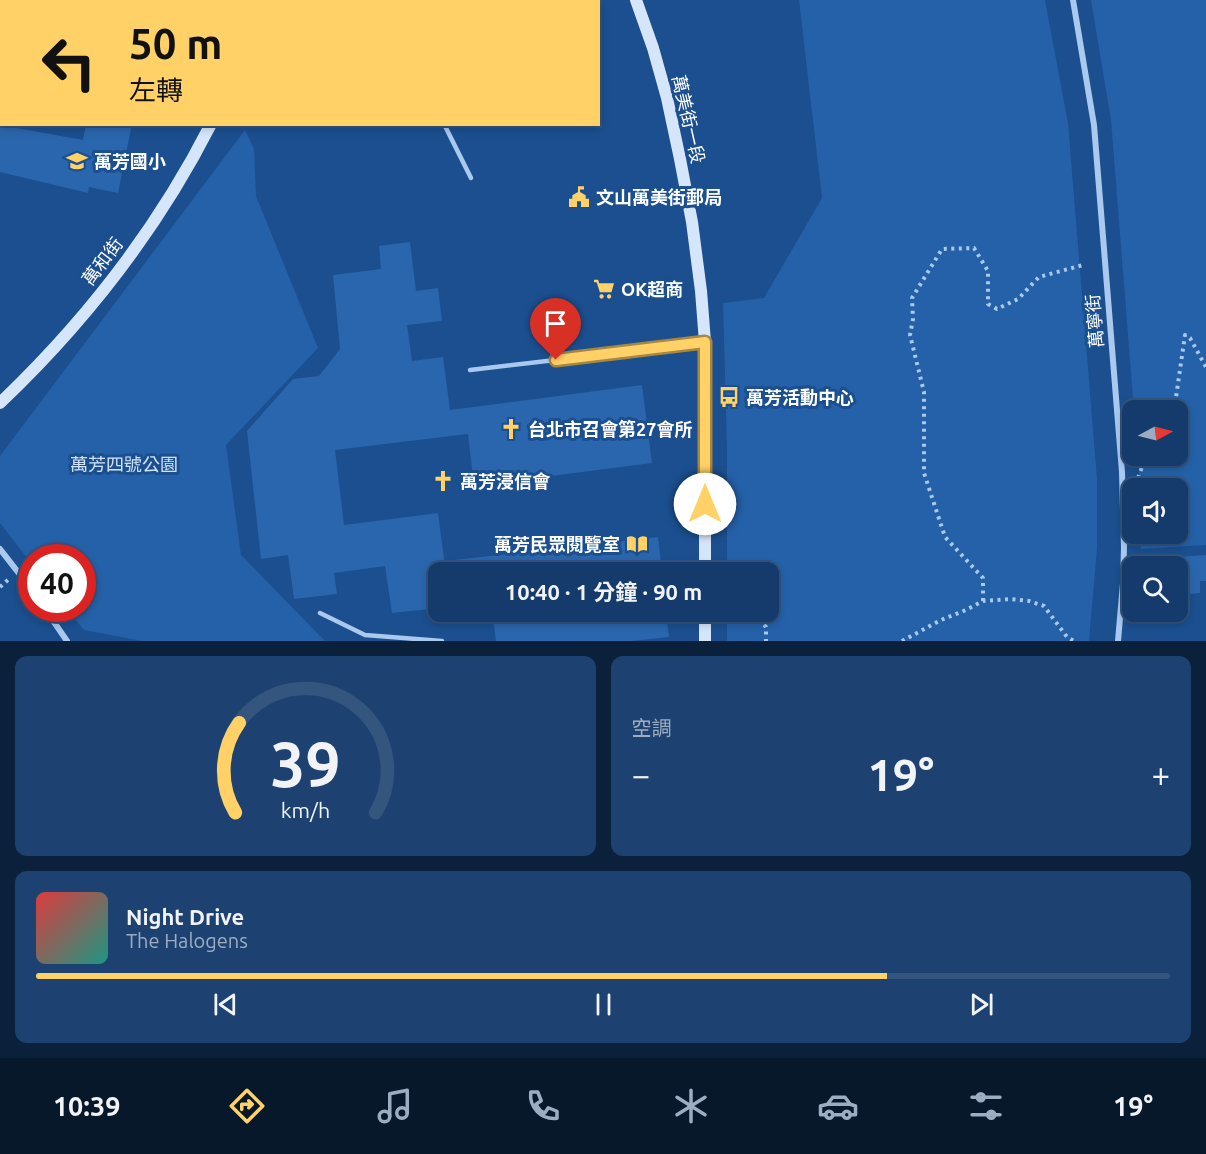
<!DOCTYPE html>
<html lang="zh-TW">
<meta charset="utf-8">
<style>
body{margin:0;font-family:Ubuntu,"Noto Sans TC",sans-serif;background:#1d4271;color:#f1f3f6;height:100vh;display:flex;flex-direction:column;font-size:22px;white-space:nowrap}
*{box-sizing:border-box;margin:0}
p{font-size:20px;color:#9dadc1}
.icon{flex:none;width:33px;height:33px;fill:none;stroke:currentColor;stroke-width:2;stroke-linecap:round;stroke-linejoin:round}
.map{position:relative;height:641px;overflow:hidden}
.drawer{display:flex;flex-direction:column;gap:15px;padding:15px;background:#0b203b;flex:1}
.drawer>*{flex:none}
.hud{position:absolute;left:0px;top:0px;width:600px;height:126px;box-shadow:0 3px 9px #0003,0 0 0 2px #33557e;background:#ffd166;color:#111;overflow:hidden}
.needle{width:39px;rotate:83deg}
.controls{position:absolute;left:1122px;top:400px;display:grid;gap:12px}
.controls a{display:grid;place-items:center;width:66px;height:66px;border-radius:12px;background:#143b6b;box-shadow:0 3px 9px #0003,0 0 0 2px #33557e;font-size:30px}
.speed{position:absolute;left:18px;top:544px;display:flex;gap:12px;font-size:30px;font-weight:700;text-align:center}
.speed>*{display:grid;place-content:center;width:78px;height:78px;border-radius:50%;background:#143b6b;box-shadow:0 3px 9px #0003,0 0 0 2px #33557e;line-height:1}
.speed .limit{border:9px solid #d22;background:#fff;color:#111}
.pin{position:absolute;display:grid;place-items:center;width:51px;height:51px;color:#fff;margin:-62px -26px;border-radius:50% 50% 50% 0;rotate:-45deg;box-shadow:0 0 6px #0007}
.pin .icon{rotate:45deg}
.me{position:absolute;width:66px;margin:-33px;rotate:0deg;stroke-linejoin:round;filter:drop-shadow(0 0 4px #0008)}
.turn{display:flex;align-items:center;gap:21px;height:126px;padding:0 30px;font-size:27px}
.turn .icon{width:78px;height:78px;stroke-width:2.5}
.turn b{display:block;font-size:42px;line-height:51px}
.big{font-size:45px;font-weight:700;line-height:1.1}
.drawer .card{flex:1;display:flex;flex-direction:column;justify-content:center;gap:9px;min-width:0;padding:0 21px;border-radius:12px;background:#1d4271}
.drawer .dial{align-items:center;gap:0}
.dial svg{height:156px;overflow:visible;fill:none;stroke:#33557e;stroke-width:7;stroke-linecap:round;text-anchor:middle}
.dial text{fill:#f1f3f6;stroke:none}
.song{display:flex;align-items:center;gap:18px}
.cover{width:72px;height:72px;border-radius:9px;background:linear-gradient(135deg,hsl(0 70% 55%),hsl(170 70% 35%))}
.played{height:6px;border-radius:3px;background:linear-gradient(90deg,#ffd166 75%,#33557e 75%)}
.keys{display:flex;justify-content:space-around;direction:ltr}
.heat{display:flex;justify-content:space-between;align-items:center;font-size:33px;direction:ltr}
.drawer .tiles{flex:1;display:grid;gap:15px;grid-template-columns:1fr 1fr}
.card:last-child{grid-column:span 2}
.trip{position:absolute;left:428px;top:562px;width:351px;height:60px;border-radius:12px;background:#143b6b;box-shadow:0 3px 9px #0003,0 0 0 2px #33557e;font-weight:700;line-height:60px;text-align:center}
.tabs{display:flex;height:96px;justify-content:space-around;align-items:center;background:#08182b;color:#9dadc1}
.tabs .icon{width:42px;height:42px}
.tabs .on{color:#ffd166}
.tabs b{font-size:27px;color:#f1f3f6}
.map>svg:first-child{display:block}
.green{fill:#2461a8}
.building{fill:#2a66ad}
.lines{fill:none;stroke-linecap:round;stroke-linejoin:round}
.path{stroke:#a9c9ee;stroke-width:4;stroke-dasharray:3 4.5;stroke-linecap:butt}
.lane{stroke:#a9c9ee;stroke-width:4.5}
.street{stroke:#a9c9ee;stroke-width:6}
.secondary{stroke:#d6e6fa;stroke-width:12}
.route-casing{stroke:#a68842;stroke-width:15}
.route{stroke:#ffd166;stroke-width:10}
.labels{text-anchor:middle;dominant-baseline:central;stroke-width:6;stroke-linejoin:round;paint-order:stroke}
.street-label{font-size:18px;fill:#fff;stroke:#1b4f8f}
.poi-label{font-size:18px;font-weight:bold;fill:#fff;stroke:#1b4f8f;text-anchor:start}
.park-label{font-size:18px;fill:#cfe3fa;stroke:#1b4f8f}
</style>
<div class="map">
<svg width="1206" height="641" viewBox="0 0 1206 641">
<rect width="100%" height="100%" fill="#1b4f8f"/>
<g class="green">
<path d="M799 0H1045L1068 123 1097 479V548L1089 641H727V612H768V573H727V451L723 303 764 298 822 198Z"/>
<path d="M1091 0H1206V545L1141 549V534H1178V489H1140L1138 456H1178V411H1134L1111 120Z"/>
<path d="M245 130 254 149 256 196 318 348 226 445 241 555 325 641H142L84 630 67 609H82V558H32L31 563 0 523V456Z"/>
</g>
<g class="building">
<path d="M86 124H132L118 193 89 187 88 193 0 172V125L83 140Z"/>
<path d="M410 242 416 291 438 288 442 321 407 325 412 361 443 357 450 410 642 385 652 463 474 486 468 434 335 450 344 525 438 513 446 573H438V608L392 613 385 566 334 573 337 594 294 599 288 555 261 559 247 431 293 379 319 376 340 349 333 275 381 269 379 246Z"/>
<path d="M658 537 662 573H454V560Z"/>
<path d="M1206 555V581H1200V593L1178 595V557Z"/>
<path d="M492 612H666L669 637 632 641H496Z"/>
</g>
<g class="lines">
<g class="path">
<path d="M1174 411 1185 335 1190 338 1206 367"/>
<path d="M1138 478 1146 456"/>
<path d="M0 587 8 580"/>
<path d="M983 601V578L945 537 924 473V392L910 335 913 319 912 298 942 249 974 248 988 271V304L997 309 1018 299 1039 277 1083 265"/>
<path d="M757 612 759 619 766 627V641"/>
<path d="M902 641 941 620 966 610 983 601 1010 599 1029 601 1044 606 1067 637 1074 641"/>
</g>
<g class="lane">
<path d="M382 0V2"/>
<path d="M444 124 471 178"/>
<path d="M470 370 702 343"/>
<path d="M320 613 365 635 442 641"/>
</g>
<g class="street">
<path d="M1073 0 1094 125 1122 472 1124 547 1123 583 1118 641"/>
<path d="M0 549 32 590"/>
<path d="M45 609 67 641"/>
</g>
<g class="secondary">
<path d="M636 0 653 48 667 98 680 159 692 222 701 291 705 342V573"/>
<path d="M267 2 268 0"/>
<path d="M0 403C84 323 158 228 211 124"/>
<path d="M705 641V612"/>
</g>
</g>
<g class="lines">
<defs>
<path id="route" d="M556 360 705 342V504"/>
</defs>
<use href="#route" class="route-casing"/>
<use href="#route" class="route"/>
</g>
<defs>
<symbol id="school-bare" viewBox="-9 -9 18 18"><path d="M0-5L7-2L0 1L-7-2ZM-4 1L0 2.5L4 1V4Q0 6-4 4Z" fill="#ffd166" stroke="#1b4f8f" stroke-width="2.5" paint-order="stroke"/></symbol>
<symbol id="civic-bare" viewBox="-9 -9 18 18"><path d="M-.6-6.5H3V-4.5H.6V-3L4-1V1h2V6H-6V1h2V-1L-.6-3ZM-1.2 2.5V6h2.4V2.5Z" fill="#ffd166" stroke="#1b4f8f" stroke-width="2.5" paint-order="stroke"/></symbol>
<symbol id="supermarket-bare" viewBox="-9 -9 18 18"><path d="M-6-5.5h2.5l.6 2H6L4.5 2H-2.5L-4.4-4H-6ZM-1.5 3.2a1.3 1.3 0 1 0 .1 0ZM3 3.2a1.3 1.3 0 1 0 .1 0Z" fill="#ffd166" stroke="#1b4f8f" stroke-width="2.5" paint-order="stroke"/></symbol>
<symbol id="bus-bare" viewBox="-9 -9 18 18"><path d="M-5-6H5V4H4V6H2V4H-2V6H-4V4H-5ZM-3.5-4V0h7V-4ZM-3.5 1.2v1.5H-2V1.2ZM2 1.2v1.5H3.5V1.2Z" fill="#ffd166" stroke="#1b4f8f" stroke-width="2.5" paint-order="stroke"/></symbol>
<symbol id="church-bare" viewBox="-9 -9 18 18"><path d="M-1.2-6h2.4v3.5h3.3v2.4h-3.3V6h-2.4V-.1h-3.3v-2.4h3.3Z" fill="#ffd166" stroke="#1b4f8f" stroke-width="2.5" paint-order="stroke"/></symbol>
<symbol id="library-bare" viewBox="-9 -9 18 18"><path d="M-6-4Q-3-5.5-.7-3.5V5Q-3 3-6 4ZM6-4Q3-5.5 .7-3.5V5Q3 3 6 4Z" fill="#ffd166" stroke="#1b4f8f" stroke-width="2.5" paint-order="stroke"/></symbol>
</defs>
<g fill-rule="evenodd">
<use href="#school-bare" x="62" y="146" width="30" height="30"/>
<use href="#civic-bare" x="564" y="182" width="30" height="30"/>
<use href="#supermarket-bare" x="589" y="274" width="30" height="30"/>
<use href="#bus-bare" x="714" y="382" width="30" height="30"/>
<use href="#church-bare" x="496" y="414" width="30" height="30"/>
<use href="#church-bare" x="428" y="466" width="30" height="30"/>
<use href="#library-bare" x="622" y="529" width="30" height="30"/>
</g>
<g class="labels">
<g class="street-label">
<text transform="translate(689 119) rotate(77)">萬美街一段</text>
<text transform="translate(102 261) rotate(-53)">萬和街</text>
<text transform="translate(1094 321) rotate(-95)">萬寧街</text>
</g>
<g class="poi-label">
<text x="94" y="161">萬芳國小</text>
<text x="596" y="197">文山萬美街郵局</text>
<text x="621" y="289">OK超商</text>
<text x="746" y="397">萬芳活動中心</text>
<text x="528" y="429">台北市召會第27會所</text>
<text x="460" y="481">萬芳浸信會</text>
<text x="620" y="544" text-anchor="end">萬芳民眾閱覽室</text>
</g>
<g class="park-label">
<text x="124" y="464">萬芳四號公園</text>
</g>
</g>
</svg>
<div class="controls">
<a><svg class="needle" viewBox="-14 -14 28 28"><path d="M0-13l5 13h-10z" fill="#e53935"/><path d="M0 13l5-13h-10z" fill="#9dadc1"/></svg></a>
<a><svg class="icon" aria-label="sound" viewBox="0 0 24 24"><path d="M4 9h4l5-4v14l-5-4H4zM17 9q2 3 0 6"/></svg></a>
<a><svg class="icon" aria-label="search" viewBox="0 0 24 24"><circle cx="10" cy="10" r="6"/><path d="M15 15l6 6"/></svg></a>
</div>
<div class="speed"><div class="limit">40</div></div>
<div class="pin" style="left:556px;top:360px;background:#d93025"><svg class="icon" aria-label="arrive" viewBox="0 0 24 24"><path d="M6 21V4h12l-3 4 3 4H6"/></svg></div>
<svg class="me" style="left:705px;top:504px" viewBox="-20 -20 40 40"><circle r="19" fill="#fff"/><path d="M0-13L10 11 0 6-10 11z" fill="#ffd166"/></svg>
<div class="trip">10:40 · 1 分鐘 · 90 m</div>
<div class="hud">
<div class="turn"><svg class="icon" aria-label="left" viewBox="0 0 24 24"><path d="M17 20v-9H6M10 6l-5 5 5 5"/></svg><div><b>50 m</b>左轉</div></div>
</div>
</div>
<section class="drawer">
<div class="tiles">
<div class="card dial"><svg viewBox="0 0 100 80">
<path d="M14 69A42 42 0 1 1 86 69"/>
<path d="M14 69A42 42 0 0 1 16 23" stroke="#ffd166"/>
<text x="50" y="56" font-size="32" font-weight="700">39</text>
<text x="50" y="72" font-size="11">km/h</text>
</svg></div>
<div class="card"><p>空調</p>
<div class="heat"><a>−</a><b class="big">19°</b><a>+</a></div>
</div>
<div class="card">
<div class="song"><i class="cover"></i><div><b>Night Drive</b><p>The Halogens</p></div></div>
<div class="played"></div>
<div class="keys"><svg class="icon" aria-label="previous" viewBox="0 0 24 24"><path d="M18 5L8 12l10 7zM5 5v14"/></svg><svg class="icon" aria-label="pause" viewBox="0 0 24 24"><path d="M8 5v14M16 5v14"/></svg><svg class="icon" aria-label="next" viewBox="0 0 24 24"><path d="M6 5l10 7-10 7zM19 5v14"/></svg></div>
</div>
</div>
</section>
<nav class="tabs">
<b>10:39</b>
<svg class="icon on" aria-label="directions" viewBox="0 0 24 24"><path d="M12 3l9 9-9 9-9-9zM9 14v-3h6M13 9l2 2-2 2"/></svg>
<svg class="icon" aria-label="music" viewBox="0 0 24 24"><path d="M9 18V5l10-2v13"/><circle cx="6" cy="18" r="3"/><circle cx="16" cy="16" r="3"/></svg>
<svg class="icon" aria-label="phone" viewBox="0 0 24 24"><path d="M5 4h4l2 5-3 2q2 4 5 5l2-3 5 2v4C11 20 4 13 5 4z"/></svg>
<svg class="icon" aria-label="climate" viewBox="0 0 24 24"><path d="M12 3v18M4 7l16 10M4 17L20 7"/></svg>
<svg class="icon" aria-label="car" viewBox="0 0 24 24"><path d="M5 17H2v-5l4-1 3-4h7l3 4 3 1v5h-3M9 17h6M6 11h13"/><circle cx="7" cy="17" r="2"/><circle cx="17" cy="17" r="2"/></svg>
<svg class="icon" aria-label="filters" viewBox="0 0 24 24"><path d="M4 7h16M4 17h16"/><circle cx="9" cy="7" r="2"/><circle cx="15" cy="17" r="2"/></svg>
<b>19°</b>
</nav>
